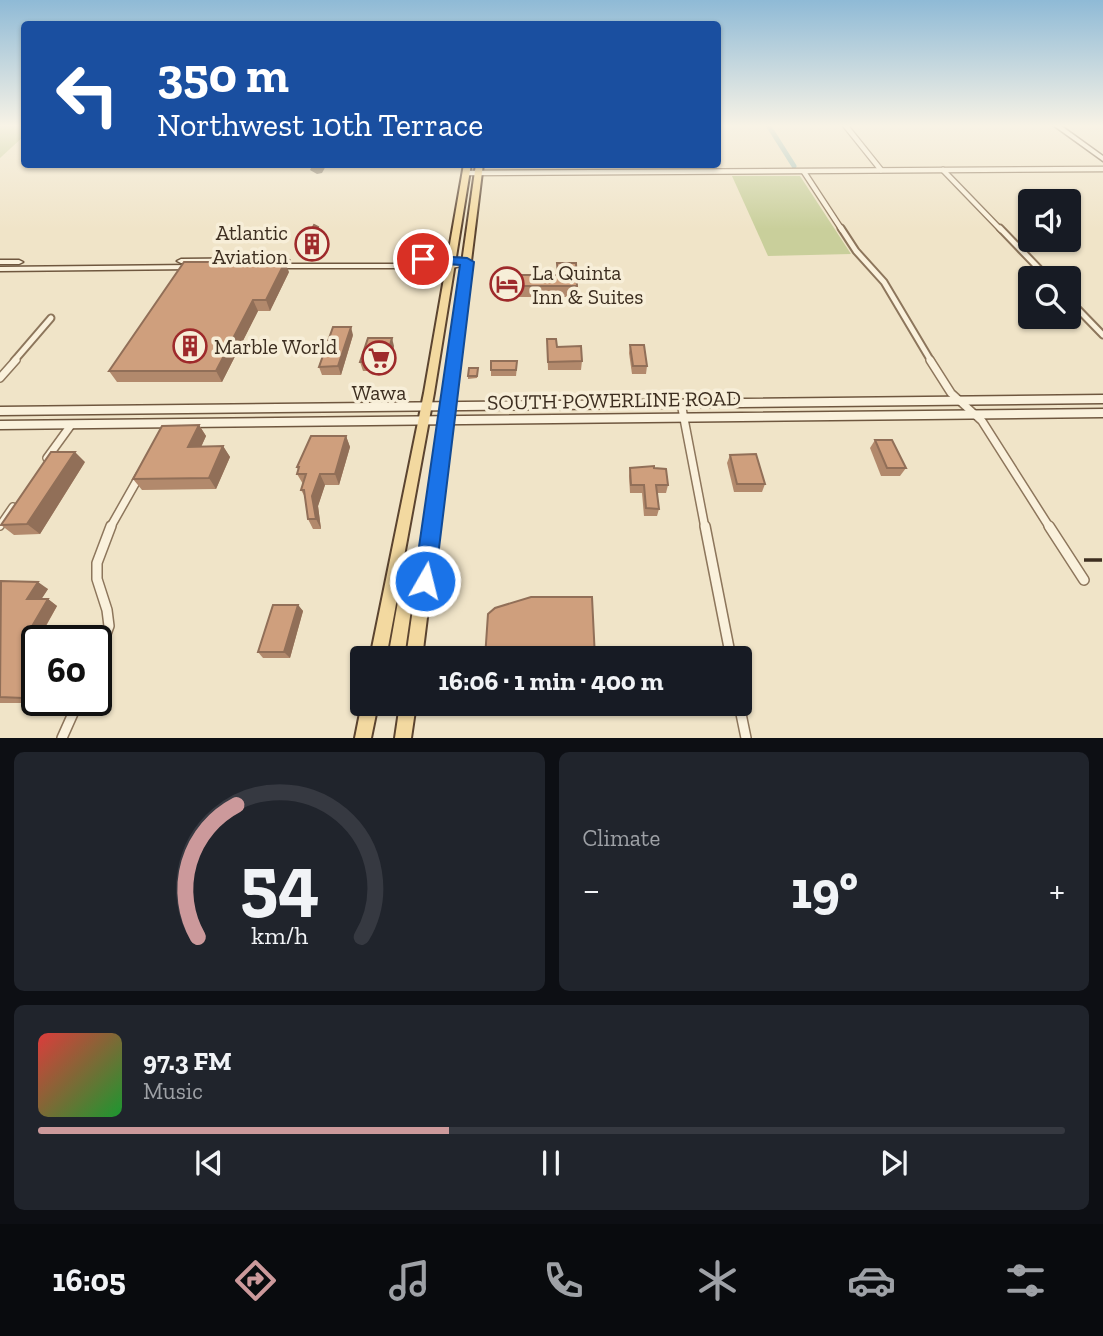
<!DOCTYPE html>
<meta charset="utf-8">
<style>
body{margin:0;font-family:"Zilla Slab",serif;background:#20242c;color:#f1f3f6;height:100vh;display:flex;flex-direction:column;font-size:26px;white-space:nowrap}
*{box-sizing:border-box;margin:0}
p{font-size:23px;color:#9ea1a6}
.icon{flex:none;width:38px;height:38px;fill:none;stroke:currentColor;stroke-width:2;stroke-linecap:round;stroke-linejoin:round}
.map{position:relative;height:738px;overflow:hidden}
.details{display:flex;flex-direction:column;gap:14px;padding:14px;background:#0d0f14;flex:1}
.details>*{flex:none}
.banner{position:absolute;left:21px;top:21px;width:700px;height:147px;border-radius:7px;box-shadow:0 2px 5px #0004;background:#1a4fa0;color:#fff;overflow:hidden}
.controls{position:absolute;left:1018px;top:189px;display:grid;gap:14px}
.controls a{display:grid;place-items:center;width:63px;height:63px;border-radius:7px;background:#171b24;box-shadow:0 2px 5px #0004;font-size:35px}
.speed{position:absolute;left:21px;top:625px;display:flex;gap:14px;font-size:35px;font-weight:700;text-align:center}
.speed>*{display:grid;place-content:center;width:91px;height:91px;border-radius:50%;background:#171b24;box-shadow:0 2px 5px #0004;line-height:1}
.speed .limit{border:4px solid #111;border-radius:10px;background:#fff;color:#111}
.pin{position:absolute;display:grid;place-items:center;width:60px;height:60px;color:#fff;margin:-30px;border:4px solid #fff;border-radius:50%;box-shadow:0 2px 7px #0007}
.me{position:absolute;width:77px;margin:-38px;rotate:8deg;stroke-linejoin:round;filter:drop-shadow(0 0 5px #0008)}
.turn{display:flex;align-items:center;gap:24px;height:147px;padding:0 21px;font-size:32px}
.turn .icon{width:91px;height:91px;stroke-width:2.5}
.turn b{display:block;font-size:49px;line-height:60px}
.big{font-size:52px;font-weight:800;line-height:1.1}
.details .widget{flex:1;display:flex;flex-direction:column;justify-content:center;gap:10px;min-width:0;padding:0 24px;border-radius:10px;background:#20242c}
.details .dial{align-items:center;gap:0}
.dial svg{height:182px;overflow:visible;fill:none;stroke:#363941;stroke-width:7;stroke-linecap:round;text-anchor:middle}
.dial text{fill:#f1f3f6;stroke:none}
.song{display:flex;align-items:center;gap:21px}
.cover{width:84px;height:84px;border-radius:10px;background:linear-gradient(135deg,hsl(0 70% 55%),hsl(130 70% 35%))}
.played{height:7px;border-radius:4px;background:linear-gradient(90deg,#cc999b 40%,#363941 40%)}
.keys{display:flex;justify-content:space-around;direction:ltr}
.heat{display:flex;justify-content:space-between;align-items:center;font-size:38px;direction:ltr}
.details .tiles{flex:1;display:grid;gap:14px;grid-template-columns:1fr 1fr}
.widget:last-child{grid-column:span 2}
.trip{position:absolute;left:350px;top:646px;width:402px;height:70px;border-radius:7px;background:#171b24;box-shadow:0 2px 5px #0004;font-weight:800;line-height:70px;text-align:center}
.menu{display:flex;height:112px;justify-content:space-around;align-items:center;background:#090b0e;color:#9ea1a6}
.menu .icon{width:49px;height:49px}
.menu .selected{color:#cc999b}
.menu b{font-size:32px;color:#f1f3f6}
.map>svg:first-child{display:block}
.green{fill:#c9cf9b}
.lines{fill:none;stroke-linecap:round;stroke-linejoin:round}
.canal{stroke:#a9c4bc;stroke-width:5}
.taxiway{fill:#968974;fill-rule:evenodd}
.street-far3-casing{stroke:#8d765c;stroke-width:7}
.street-far2-casing{stroke:#8d765c;stroke-width:9}
.street-far1-casing{stroke:#8d765c;stroke-width:10}
.street-casing{stroke:#8d765c;stroke-width:12}
.secondary-casing{stroke:#6f573f;stroke-width:3}
.primary-casing{stroke:#5b4430;stroke-width:4}
.street-far3{stroke:#faf1dc;stroke-width:4.5}
.street-far2{stroke:#faf1dc;stroke-width:5}
.street-far1{stroke:#faf1dc;stroke-width:7}
.street{stroke:#faf1dc;stroke-width:9}
.secondary{fill:#faf1dc;fill-rule:evenodd}
.primary{fill:#f3d9a0;fill-rule:evenodd}
.rail{stroke:#3d2e20;stroke-width:3.5;stroke-dasharray:18 18;stroke-linecap:butt}
.wall{fill:#b2896c}
.shaded-wall{fill:#916f58}
.building{fill:#cf9f7d;stroke:#916f58;stroke-width:2}
.route{fill:#1a73e8;stroke:#114b97;stroke-width:2}
.labels{text-anchor:middle;dominant-baseline:central;stroke-width:7;stroke-linejoin:round;paint-order:stroke}
.poi-label{font-size:21px;fill:#3d2e20;stroke:#f7eed8;text-anchor:start}
.street-label{font-size:21px;fill:#3d2e20;stroke:#f7eed8}
</style>
<div class="map">
<svg width="1103" height="738" viewBox="0 0 1103 738">
<rect width="100%" height="100%" fill="#f0e4c8"/>
<g class="green">
<path d="M0 125H24V136L0 158Z"/>
<path d="M732 176H800L851 254 768 256Z"/>
</g>
<g class="lines">
<path class="canal" d="M768 125 794 166"/>
<path class="taxiway" d="M313 164H327L322 173 317 174 310 170Z"/>
<defs>
<g id="street-far3">
<path d="M845 125 881 170"/>
<path d="M943 170 1001 230"/>
<path d="M804 172 842 230"/>
<path d="M467 173 1103 169"/>
</g>
<g id="street-far2">
<path d="M841 228 856 251 884 282 931 361"/>
<path d="M1000 228 1048 278"/>
<path d="M1069 300 1103 335"/>
<path d="M14 361 51 318"/>
</g>
<g id="street-far1">
<path d="M930 360 951 393 982 421 1050 528"/>
<path d="M0 378 16 360"/>
<path d="M681 403 705 528"/>
<path d="M47 458 71 425"/>
<path d="M0 526 13 507"/>
<path d="M110 528 140 475"/>
</g>
<g id="street">
<path d="M705 526 731 658"/>
<path d="M1049 526 1084 580"/>
<path d="M96 661 109 626 107 610 97 579V563L111 526"/>
<path d="M739 704 746 738"/>
<path d="M62 738 79 700"/>
</g>
<g id="secondary">
<path d="M1053 125H1060L1103 156V161Z"/>
<path d="M420 257 460 258 464 260H467L471 262 470 264 452 268H276L272 266 276 264H452L457 262 423 261 419 259Z"/>
<path d="M285 258 289 260 288 262 181 263 177 261 181 259Z"/>
<path d="M0 260H19L23 262 19 264H0Z"/>
<path d="M191 265H194V269L0 271V267Z"/>
<path d="M1103 395V403L0 415V407Z"/>
<path d="M1103 409V417L0 429V421Z"/>
</g>
<g id="primary">
<path d="M464 164H471L434 393 400 578 407 582 413 596 404 658H388L399 596 398 593 386 658H370L424 393Z"/>
<path d="M476 164H483L422 658H406Z"/>
<path d="M362 703 378 704 371 738H355Z"/>
<path d="M400 704H416L411 738H395Z"/>
</g>
</defs>
<use href="#street-far3" class="street-far3-casing"/>
<use href="#street-far2" class="street-far2-casing"/>
<use href="#street-far1" class="street-far1-casing"/>
<use href="#street" class="street-casing"/>
<use href="#secondary" class="secondary-casing"/>
<use href="#primary" class="primary-casing"/>
<use href="#street-far3" class="street-far3"/>
<use href="#street-far2" class="street-far2"/>
<use href="#street-far1" class="street-far1"/>
<use href="#street" class="street"/>
<use href="#secondary" class="secondary"/>
<use href="#primary" class="primary"/>
<path class="rail" d="M1084 560H1103"/>
</g>
<g class="wall">
<path d="M320 232 312 252H304L303 247Z"/>
<path d="M557 263 577 286V297H499L497 293V282L513 275H557Z"/>
<path d="M289 272 270 311H258L222 382H117L109 371Z"/>
<path d="M353 335 341 375H322L319 367Z"/>
<path d="M547 339 557 347 582 361 581 370H548Z"/>
<path d="M630 345 647 366 646 374H632L629 353Z"/>
<path d="M394 346 388 371H363L360 362Z"/>
<path d="M517 366 516 376H491V370Z"/>
<path d="M478 368 477 378 468 379V376Z"/>
<path d="M199 425 206 436 201 447 223 446 230 457 216 489 142 490 133 479Z"/>
<path d="M346 436 350 447 339 485H325L318 506 321 529H313L308 519 305 497 301 490 303 484 297 474 298 470 297 467Z"/>
<path d="M875 440 906 468 900 476H881L870 448Z"/>
<path d="M730 455 765 484 762 492H734L727 463Z"/>
<path d="M85 462 40 534 14 535 1 525Z"/>
<path d="M630 468H654L668 485 666 493H657L659 509 657 516H644L642 493H630L629 476Z"/>
<path d="M0 582 48 589 41 599H48L57 606 45 628H62L72 635 69 640H37V699L35 703H0Z"/>
<path d="M298 605 303 611 290 658H263L258 652Z"/>
</g>
<g class="shaded-wall">
<path d="M318 227 320 232 312 252 310 247Z"/>
<path d="M285 262 289 272 270 311 266 300Z"/>
<path d="M253 300 258 311 222 382 216 371Z"/>
<path d="M351 327 353 335 341 375 338 366Z"/>
<path d="M392 338 394 346 388 371 385 362Z"/>
<path d="M199 425 206 436 196 458 188 447Z"/>
<path d="M346 436 350 447 339 485 335 474Z"/>
<path d="M223 446 230 457 216 489 209 478Z"/>
<path d="M75 452 85 462 40 534 27 524Z"/>
<path d="M320 474 325 485 318 506 321 529 316 519 312 496Z"/>
<path d="M38 582 48 589 37 606 27 599Z"/>
<path d="M48 599 57 606 41 634 31 628Z"/>
<path d="M298 605 303 611 290 658 284 652Z"/>
<path d="M62 628 72 635 69 640H56Z"/>
<path d="M29 687 37 691V699L35 703 23 698Z"/>
</g>
<g class="building">
<path d="M314 225 318 227 310 247H303Z"/>
<path d="M184 262H285L266 300H253L216 371H109Z"/>
<path d="M557 263H576L577 286H498L497 282 500 270H513V275H558Z"/>
<path d="M333 327H351L338 366 319 367Z"/>
<path d="M368 338H392L385 362H360Z"/>
<path d="M547 339H556L557 347 581 346 582 361 548 362Z"/>
<path d="M630 345H644L647 366H633Z"/>
<path d="M491 361H517L516 370H491Z"/>
<path d="M469 368H478L477 376H468Z"/>
<path d="M199 425 188 447 223 446 209 478 133 479 162 426Z"/>
<path d="M311 436H346L335 474H320L312 496 316 519H308L304 490H301L306 474H297L299 467H297Z"/>
<path d="M875 440H892L906 468H887Z"/>
<path d="M51 452H75L27 524 1 525Z"/>
<path d="M756 454 765 484H737L730 455Z"/>
<path d="M654 466V468L666 469 668 485H656L659 509 646 508 644 485H631L630 468Z"/>
<path d="M1 581 38 582 27 599H48L31 628H62L56 640H37V687H29L23 698 0 697Z"/>
<path d="M531 597H592L595 658H485L488 614 495 608Z"/>
<path d="M273 605H298L284 652H258Z"/>
</g>
<linearGradient id="sky" x2="0" y2="1"><stop stop-color="#8fbad6"/><stop offset="0.55" stop-color="#f8f3e6"/><stop offset="1" stop-color="#f8f3e6" stop-opacity="0"/></linearGradient>
<rect width="1103" height="229" fill="url(#sky)"/>
<path class="route" d="M423 255 467 258 474 262 435 581 432 588 425 591 417 588 414 581 460 265 419 262V256Z"/>
<defs>
<symbol id="building-ring" viewBox="-11 -11 22 22"><circle r="9.5" fill="#f7eed8" stroke="#9e2a2b" stroke-width="1.5"/><path d="M-4-6H4V6H1V3H-1V6H-4ZM-2.5-4.3h1.7v1.8h-1.7ZM.8-4.3h1.7v1.8H.8ZM-2.5-1h1.7V.8h-1.7ZM.8-1h1.7V.8H.8Z" fill="#9e2a2b"/></symbol>
<symbol id="hotel-ring" viewBox="-11 -11 22 22"><circle r="9.5" fill="#f7eed8" stroke="#9e2a2b" stroke-width="1.5"/><path d="M-6-4.5h1.5V1H6V5H4.5V3h-9V5H-6ZM-4 0a1.8 1.8 0 1 1 3.6 0ZM.5 0V-2.5h3Q6-2.5 6 0Z" fill="#9e2a2b"/></symbol>
<symbol id="supermarket-ring" viewBox="-11 -11 22 22"><circle r="9.5" fill="#f7eed8" stroke="#9e2a2b" stroke-width="1.5"/><path d="M-6-5.5h2.5l.6 2H6L4.5 2H-2.5L-4.4-4H-6ZM-1.5 3.2a1.3 1.3 0 1 0 .1 0ZM3 3.2a1.3 1.3 0 1 0 .1 0Z" fill="#9e2a2b"/></symbol>
</defs>
<g fill-rule="evenodd">
<use href="#building-ring" x="293" y="225" width="38" height="38"/>
<use href="#hotel-ring" x="488" y="265" width="38" height="38"/>
<use href="#building-ring" x="171" y="327" width="38" height="38"/>
<use href="#supermarket-ring" x="360" y="339" width="38" height="38"/>
</g>
<g class="labels">
<g class="poi-label">
<text x="288" y="232" text-anchor="end">Atlantic<tspan x="288" dy="24">Aviation</tspan></text>
<text x="532" y="272">La Quinta<tspan x="532" dy="24">Inn &amp; Suites</tspan></text>
<text x="214" y="346">Marble World</text>
<text x="379" y="392" text-anchor="middle">Wawa</text>
</g>
<g class="street-label">
<text transform="translate(614 400) rotate(-1)">SOUTH POWERLINE ROAD</text>
</g>
</g>
</svg>
<div class="controls">
<a><svg class="icon" aria-label="sound" viewBox="0 0 24 24"><path d="M4 9h4l5-4v14l-5-4H4zM17 9q2 3 0 6"/></svg></a>
<a><svg class="icon" aria-label="search" viewBox="0 0 24 24"><circle cx="10" cy="10" r="6"/><path d="M15 15l6 6"/></svg></a>
</div>
<div class="speed"><div class="limit">60</div></div>
<div class="pin" style="left:423px;top:259px;background:#d93025"><svg class="icon" aria-label="arrive" viewBox="0 0 24 24"><path d="M6 21V4h12l-3 4 3 4H6"/></svg></div>
<svg class="me" style="left:425px;top:581px" viewBox="-20 -20 40 40"><circle r="17" fill="#1a73e8" stroke="#fff" stroke-width="3"/><path d="M0-11L8 9 0 5-8 9z" fill="#fff"/></svg>
<div class="trip">16:06 · 1 min · 400 m</div>
<div class="banner">
<div class="turn"><svg class="icon" aria-label="left" viewBox="0 0 24 24"><path d="M17 20v-9H6M10 6l-5 5 5 5"/></svg><div><b>350 m</b>Northwest 10th Terrace</div></div>
</div>
</div>
<section class="details">
<div class="tiles">
<div class="widget dial"><svg viewBox="0 0 100 80">
<path d="M14 69A42 42 0 1 1 86 69"/>
<path d="M14 69A42 42 0 0 1 31 11" stroke="#cc999b"/>
<text x="50" y="56" font-size="32" font-weight="700">54</text>
<text x="50" y="72" font-size="11">km/h</text>
</svg></div>
<div class="widget"><p>Climate</p>
<div class="heat"><a>−</a><b class="big">19°</b><a>+</a></div>
</div>
<div class="widget">
<div class="song"><i class="cover"></i><div><b>97.3 FM</b><p>Music</p></div></div>
<div class="played"></div>
<div class="keys"><svg class="icon" aria-label="previous" viewBox="0 0 24 24"><path d="M18 5L8 12l10 7zM5 5v14"/></svg><svg class="icon" aria-label="pause" viewBox="0 0 24 24"><path d="M8 5v14M16 5v14"/></svg><svg class="icon" aria-label="next" viewBox="0 0 24 24"><path d="M6 5l10 7-10 7zM19 5v14"/></svg></div>
</div>
</div>
</section>
<nav class="menu">
<b>16:05</b>
<svg class="icon selected" aria-label="directions" viewBox="0 0 24 24"><path d="M12 3l9 9-9 9-9-9zM9 14v-3h6M13 9l2 2-2 2"/></svg>
<svg class="icon" aria-label="music" viewBox="0 0 24 24"><path d="M9 18V5l10-2v13"/><circle cx="6" cy="18" r="3"/><circle cx="16" cy="16" r="3"/></svg>
<svg class="icon" aria-label="phone" viewBox="0 0 24 24"><path d="M5 4h4l2 5-3 2q2 4 5 5l2-3 5 2v4C11 20 4 13 5 4z"/></svg>
<svg class="icon" aria-label="climate" viewBox="0 0 24 24"><path d="M12 3v18M4 7l16 10M4 17L20 7"/></svg>
<svg class="icon" aria-label="car" viewBox="0 0 24 24"><path d="M5 17H2v-5l4-1 3-4h7l3 4 3 1v5h-3M9 17h6M6 11h13"/><circle cx="7" cy="17" r="2"/><circle cx="17" cy="17" r="2"/></svg>
<svg class="icon" aria-label="filters" viewBox="0 0 24 24"><path d="M4 7h16M4 17h16"/><circle cx="9" cy="7" r="2"/><circle cx="15" cy="17" r="2"/></svg>
</nav>
